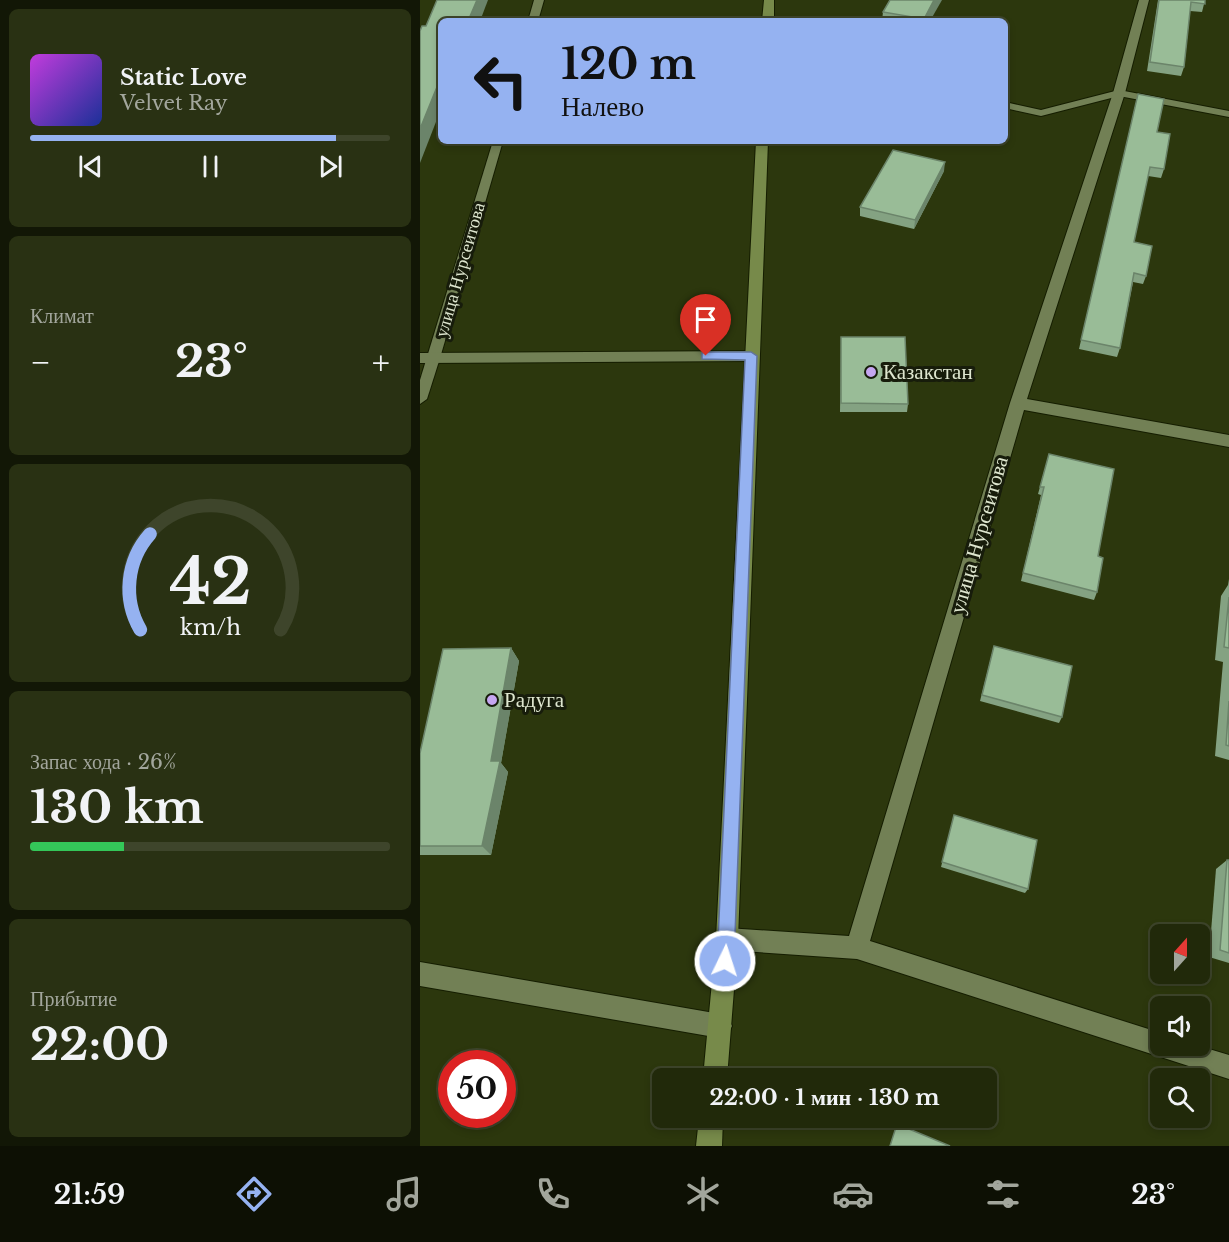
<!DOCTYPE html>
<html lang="ru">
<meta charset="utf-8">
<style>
body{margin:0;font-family:"Libre Baskerville",serif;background:#293113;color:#f1f3f6;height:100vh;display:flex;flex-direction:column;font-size:22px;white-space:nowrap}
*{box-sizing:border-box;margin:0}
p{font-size:20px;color:#a2a69c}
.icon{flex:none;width:33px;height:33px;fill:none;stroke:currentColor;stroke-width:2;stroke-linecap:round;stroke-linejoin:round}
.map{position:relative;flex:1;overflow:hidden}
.details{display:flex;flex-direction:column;gap:9px;padding:9px;background:#121706;width:420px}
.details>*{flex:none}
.banner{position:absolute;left:18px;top:18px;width:570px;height:126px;border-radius:9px;box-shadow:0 3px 9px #0003,0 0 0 2px #3e452b;background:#95b2f1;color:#111;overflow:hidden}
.needle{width:39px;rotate:21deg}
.controls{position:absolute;left:730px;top:924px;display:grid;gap:12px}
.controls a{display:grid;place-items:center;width:60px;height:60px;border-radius:9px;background:#21290a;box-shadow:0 3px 9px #0003,0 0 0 2px #3e452b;font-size:30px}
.speed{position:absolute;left:18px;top:1050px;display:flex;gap:12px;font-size:30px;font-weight:700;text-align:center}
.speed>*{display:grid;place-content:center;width:78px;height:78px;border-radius:50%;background:#21290a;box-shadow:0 3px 9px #0003,0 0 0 2px #3e452b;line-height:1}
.speed .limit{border:9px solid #d22;background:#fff;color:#111}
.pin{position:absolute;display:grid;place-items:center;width:51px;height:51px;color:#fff;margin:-62px -26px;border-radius:50% 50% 50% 0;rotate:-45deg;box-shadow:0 0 6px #0007}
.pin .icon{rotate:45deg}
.me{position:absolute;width:66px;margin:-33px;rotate:4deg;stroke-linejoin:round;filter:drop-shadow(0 0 4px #0008)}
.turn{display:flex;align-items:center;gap:21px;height:126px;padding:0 24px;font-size:27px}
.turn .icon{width:78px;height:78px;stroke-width:2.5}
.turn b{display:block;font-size:42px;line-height:51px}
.big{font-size:45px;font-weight:700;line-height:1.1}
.details .tile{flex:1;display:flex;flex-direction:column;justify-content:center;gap:9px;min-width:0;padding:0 21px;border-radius:9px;background:#293113}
.details .dial{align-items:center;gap:0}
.dial svg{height:156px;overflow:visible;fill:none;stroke:#3e452b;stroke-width:7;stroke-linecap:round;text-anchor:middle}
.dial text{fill:#f1f3f6;stroke:none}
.song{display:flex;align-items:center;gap:18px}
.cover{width:72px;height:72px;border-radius:9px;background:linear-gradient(135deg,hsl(290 70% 55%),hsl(230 70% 35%))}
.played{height:6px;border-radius:3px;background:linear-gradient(90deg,#95b2f1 85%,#3e452b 85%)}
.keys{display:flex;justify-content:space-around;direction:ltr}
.heat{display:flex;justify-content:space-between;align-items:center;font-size:33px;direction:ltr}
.charge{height:9px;border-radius:4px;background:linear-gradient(90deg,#34c759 26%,#3e452b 0)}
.trip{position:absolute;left:232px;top:1068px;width:345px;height:60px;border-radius:9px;background:#21290a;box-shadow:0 3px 9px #0003,0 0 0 2px #3e452b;font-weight:700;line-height:60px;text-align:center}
.dock{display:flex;height:96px;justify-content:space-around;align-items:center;background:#0d1004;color:#a2a69c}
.dock .icon{width:42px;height:42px}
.dock .on{color:#95b2f1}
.dock b{font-size:27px;color:#f1f3f6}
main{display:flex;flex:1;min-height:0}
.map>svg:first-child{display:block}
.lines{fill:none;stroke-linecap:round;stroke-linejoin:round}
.lane-casing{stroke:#151d01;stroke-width:2}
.street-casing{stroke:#151d01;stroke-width:2}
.secondary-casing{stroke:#151d01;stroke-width:2}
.lane{fill:#728055;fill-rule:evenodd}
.street{fill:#728055;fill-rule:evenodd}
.secondary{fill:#778a4a;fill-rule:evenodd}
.wall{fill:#84a282}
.shaded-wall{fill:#6b846a}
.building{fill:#99bc97;stroke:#6b846a;stroke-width:1.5}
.route{fill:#95b2f1;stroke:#61749d;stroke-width:1.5}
.poi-dot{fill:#c5a6f0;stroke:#171c0b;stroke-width:2}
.labels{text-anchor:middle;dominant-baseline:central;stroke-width:6;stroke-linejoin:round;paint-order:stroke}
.far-street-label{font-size:18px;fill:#dee6cf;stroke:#171c0b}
.poi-label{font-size:21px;fill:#dee6cf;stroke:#171c0b;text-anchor:start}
.street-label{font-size:21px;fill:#dee6cf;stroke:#171c0b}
</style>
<main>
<section class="details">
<div class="tile">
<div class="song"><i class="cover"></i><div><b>Static Love</b><p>Velvet Ray</p></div></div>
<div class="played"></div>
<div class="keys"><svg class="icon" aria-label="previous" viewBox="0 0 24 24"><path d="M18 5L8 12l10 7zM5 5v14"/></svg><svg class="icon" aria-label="pause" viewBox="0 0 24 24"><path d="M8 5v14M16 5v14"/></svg><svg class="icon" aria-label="next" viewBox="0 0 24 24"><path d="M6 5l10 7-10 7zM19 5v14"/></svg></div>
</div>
<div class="tile"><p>Климат</p>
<div class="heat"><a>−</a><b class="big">23°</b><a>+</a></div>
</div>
<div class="tile dial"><svg viewBox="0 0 100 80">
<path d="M14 69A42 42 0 1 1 86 69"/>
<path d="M14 69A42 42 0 0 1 19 20" stroke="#95b2f1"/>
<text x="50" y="56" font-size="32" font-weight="700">42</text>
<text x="50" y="72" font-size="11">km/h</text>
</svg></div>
<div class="tile"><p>Запас хода · 26%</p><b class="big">130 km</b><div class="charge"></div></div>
<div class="tile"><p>Прибытие</p><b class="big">22:00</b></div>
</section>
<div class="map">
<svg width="809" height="1146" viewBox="0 0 809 1146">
<rect width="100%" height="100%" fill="#2c370d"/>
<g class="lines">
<defs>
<g id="lane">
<path d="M114 0H124L118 21H108Z"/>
<path d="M699 90 809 111V117L699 96 621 116 585 108V102L621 110Z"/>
<path d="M73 141H83L20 358 7 399 0 404V380Z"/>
</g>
<g id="street">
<path d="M719 0H729L705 93 607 399 809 435V447L604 410 450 941 741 1033V1046H779L809 1055V1079L437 959 307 950 299 947 296 939 299 931 307 928 429 936 590 403 693 93Z"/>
<path d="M331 351 336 352 339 356 336 360 331 361 0 363V353Z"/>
<path d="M0 962 300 1014 308 1018 312 1026 308 1034 300 1038 0 986Z"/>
</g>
<g id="secondary">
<path d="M344 0H354V21H342Z"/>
<path d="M336 141H348L318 939 307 1078H283L296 939Z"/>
<path d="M279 1118H303L302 1146H276Z"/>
</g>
</defs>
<use href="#lane" class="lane-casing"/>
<use href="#street" class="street-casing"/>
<use href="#secondary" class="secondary-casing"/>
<use href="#lane" class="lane"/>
<use href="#street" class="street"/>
<use href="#secondary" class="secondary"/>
</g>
<g class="wall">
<path d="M470 0 510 21H462L463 12Z"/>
<path d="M738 0H785L782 12 770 11 764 67 761 76 727 71Z"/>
<path d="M718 94 737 132 744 169 741 178 728 176 714 242 726 276 723 284 713 282 700 348 697 357 659 349Z"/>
<path d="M418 141H447L444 146Z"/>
<path d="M524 171 494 229 440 216V207Z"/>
<path d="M421 337 488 404 487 412H420Z"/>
<path d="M629 454 678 556 677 592 674 600 601 581 621 495 618 494Z"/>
<path d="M809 579V760L795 756 803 662 795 660 801 596 808 585Z"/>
<path d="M574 646 642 717 639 723 560 701Z"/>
<path d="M91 648 99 661 81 763 88 772 71 855H0V753Z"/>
<path d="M534 815 608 889 605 893 521 867Z"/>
<path d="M807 860H809V963L789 957 796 869Z"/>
</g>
<g class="shaded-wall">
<path d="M57 0H68L60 21H48Z"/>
<path d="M514 0H522L510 21H503L504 19Z"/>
<path d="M21 77V109L0 163V129Z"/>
<path d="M525 162 524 171 494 229 495 220Z"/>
<path d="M91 648 99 661 81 763 88 772 71 855 62 846 71 761Z"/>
</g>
<g class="building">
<path d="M17 0H57L48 21H21V77L0 129V31L2 26H6Z"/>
<path d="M470 0H514L504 19 463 12Z"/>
<path d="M739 0H785V4L771 2 764 67 730 62Z"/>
<path d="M718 94 744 99 737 132 750 134 744 169 730 167 714 242 732 246 726 276 714 273 700 348 661 340Z"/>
<path d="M473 150 525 162 495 220 440 207Z"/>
<path d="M421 337H485L488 404 421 403Z"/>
<path d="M629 454 694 469 678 556 683 558 677 592 603 573 624 487H620Z"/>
<path d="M809 597V648L804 647Z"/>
<path d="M574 646 652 666 642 717 562 695Z"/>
<path d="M91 648 71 761H80L62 846H0V753L23 649Z"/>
<path d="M809 701V746L806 745Z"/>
<path d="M534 815 617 840 608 889 522 862Z"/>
<path d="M807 860H809V953L800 950Z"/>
<path d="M477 1124 530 1146H470Z"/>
</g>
<path class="route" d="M286 352H331L337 356 314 961 311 967 305 970 299 967 297 961 325 360 282 359V353Z"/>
<g class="poi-dot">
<circle cx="451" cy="372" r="6"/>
<circle cx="72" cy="700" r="6"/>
</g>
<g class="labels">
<g class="far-street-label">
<text transform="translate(40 270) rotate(-74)">улица Нурсеитова</text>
</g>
<g class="poi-label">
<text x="463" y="372">Казакстан</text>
<text x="84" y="700">Радуга</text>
</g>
<g class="street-label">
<text transform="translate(559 535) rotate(-74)">улица Нурсеитова</text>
</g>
</g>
</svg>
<div class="controls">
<a><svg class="needle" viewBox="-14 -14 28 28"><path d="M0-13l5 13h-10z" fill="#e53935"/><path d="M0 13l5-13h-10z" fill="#a2a69c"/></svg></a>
<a><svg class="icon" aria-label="sound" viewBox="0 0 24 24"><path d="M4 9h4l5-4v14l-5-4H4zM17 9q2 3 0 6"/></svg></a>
<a><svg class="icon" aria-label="search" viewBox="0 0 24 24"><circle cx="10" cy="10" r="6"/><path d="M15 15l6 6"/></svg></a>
</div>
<div class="speed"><div class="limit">50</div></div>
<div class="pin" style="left:286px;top:356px;background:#d93025"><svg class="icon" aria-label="arrive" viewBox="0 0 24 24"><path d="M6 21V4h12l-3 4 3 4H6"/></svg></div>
<svg class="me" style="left:305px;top:961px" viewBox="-20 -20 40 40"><circle r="17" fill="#95b2f1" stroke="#fff" stroke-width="3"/><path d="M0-11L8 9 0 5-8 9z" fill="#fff"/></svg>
<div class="trip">22:00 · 1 мин · 130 m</div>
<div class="banner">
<div class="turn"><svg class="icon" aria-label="left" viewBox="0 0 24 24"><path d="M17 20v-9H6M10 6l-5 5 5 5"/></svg><div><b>120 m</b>Налево</div></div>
</div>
</div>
</main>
<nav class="dock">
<b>21:59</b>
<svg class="icon on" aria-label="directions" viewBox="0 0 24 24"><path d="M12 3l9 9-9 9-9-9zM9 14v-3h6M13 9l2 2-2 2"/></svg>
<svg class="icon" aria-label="music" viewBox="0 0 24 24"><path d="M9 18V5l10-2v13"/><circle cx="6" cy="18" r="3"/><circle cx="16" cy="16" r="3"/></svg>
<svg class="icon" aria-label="phone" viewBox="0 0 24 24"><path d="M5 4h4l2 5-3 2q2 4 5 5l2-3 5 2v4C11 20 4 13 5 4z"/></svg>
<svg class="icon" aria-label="climate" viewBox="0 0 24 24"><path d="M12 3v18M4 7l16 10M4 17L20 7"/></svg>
<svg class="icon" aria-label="car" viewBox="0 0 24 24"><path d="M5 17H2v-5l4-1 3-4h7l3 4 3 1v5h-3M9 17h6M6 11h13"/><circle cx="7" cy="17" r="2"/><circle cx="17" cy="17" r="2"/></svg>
<svg class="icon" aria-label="filters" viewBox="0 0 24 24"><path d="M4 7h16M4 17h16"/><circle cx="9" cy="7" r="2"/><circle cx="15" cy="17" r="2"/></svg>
<b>23°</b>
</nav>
